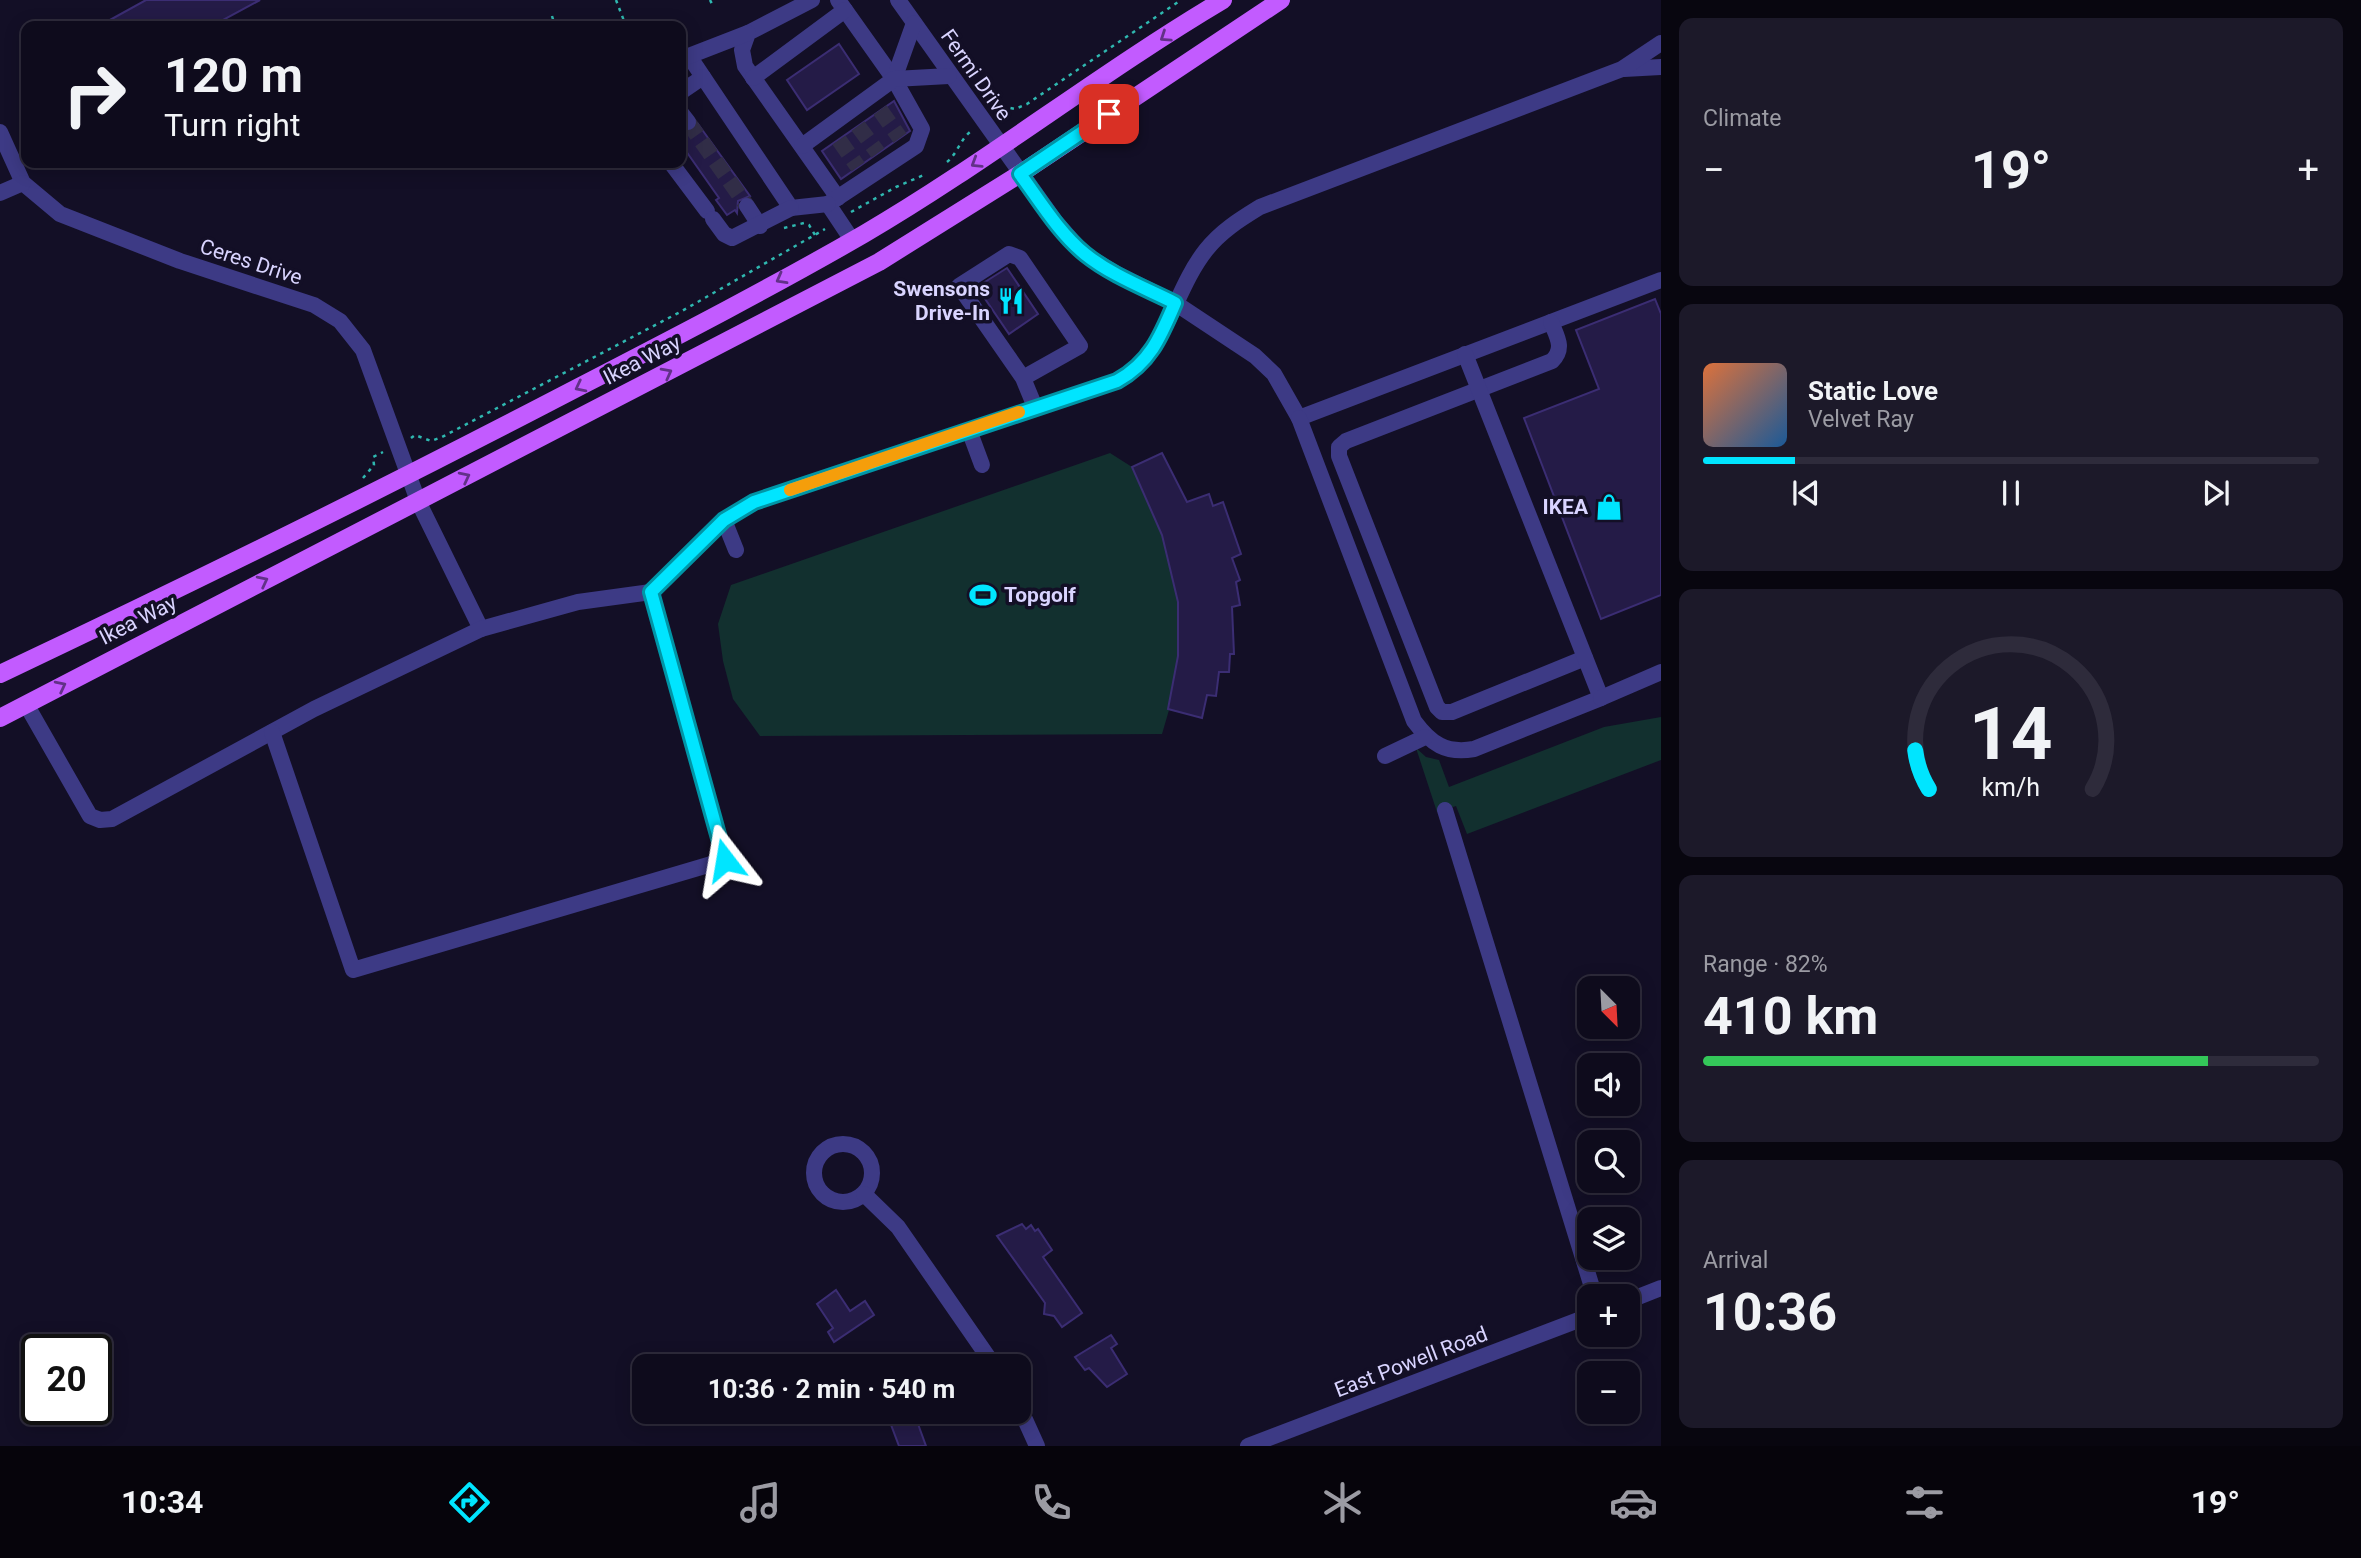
<!DOCTYPE html>
<meta charset="utf-8">
<style>
body{margin:0;font-family:Roboto,sans-serif;background:#1c1929;color:#f1f3f6;height:100vh;display:flex;flex-direction:column;font-size:26px;white-space:nowrap}
*{box-sizing:border-box;margin:0}
p{font-size:23px;color:#9b9ba3}
.icon{flex:none;width:38px;height:38px;fill:none;stroke:currentColor;stroke-width:2;stroke-linecap:round;stroke-linejoin:round}
.map{position:relative;flex:1;overflow:hidden}
.sheet{display:flex;flex-direction:column;gap:18px;padding:18px;background:#08060f;width:700px}
.sheet>*{flex:none}
.guide{position:absolute;left:21px;top:21px;width:665px;height:147px;border-radius:14px;box-shadow:0 4px 18px #0003,0 0 0 2px #2e2b3b;background:#0e0b1c;color:#f1f3f6;overflow:hidden}
.needle{width:46px;rotate:156deg}
.fabs{position:absolute;left:1577px;top:976px;display:grid;gap:14px}
.fabs a{display:grid;place-items:center;width:63px;height:63px;border-radius:14px;background:#0e0b1c;box-shadow:0 4px 18px #0003,0 0 0 2px #2e2b3b;font-size:35px}
.speed{position:absolute;left:21px;top:1334px;display:flex;gap:14px;font-size:35px;font-weight:700;text-align:center}
.speed>*{display:grid;place-content:center;width:91px;height:91px;border-radius:50%;background:#0e0b1c;box-shadow:0 4px 18px #0003,0 0 0 2px #2e2b3b;line-height:1}
.speed .limit{border:4px solid #111;border-radius:10px;background:#fff;color:#111}
.pin{position:absolute;display:grid;place-items:center;width:60px;height:60px;color:#fff;margin:-30px;border-radius:14px;box-shadow:0 4px 10px #0006}
.me{position:absolute;width:77px;margin:-38px;rotate:346deg;stroke-linejoin:round;filter:drop-shadow(0 0 5px #0008)}
.turn{display:flex;align-items:center;gap:24px;height:147px;padding:0 28px;font-size:32px}
.turn .icon{width:91px;height:91px;stroke-width:2.5}
.turn b{display:block;font-size:49px;line-height:60px}
.big{font-size:52px;font-weight:700;line-height:1.1}
.sheet .tile{flex:1;display:flex;flex-direction:column;justify-content:center;gap:10px;min-width:0;padding:0 24px;border-radius:14px;background:#1c1929}
.sheet .dial{align-items:center;gap:0}
.dial svg{height:182px;overflow:visible;fill:none;stroke:#2e2b3b;stroke-width:7;stroke-linecap:round;text-anchor:middle}
.dial text{fill:#f1f3f6;stroke:none}
.song{display:flex;align-items:center;gap:21px}
.cover{width:84px;height:84px;border-radius:10px;background:linear-gradient(135deg,hsl(20 70% 55%),hsl(210 70% 35%))}
.played{height:7px;border-radius:4px;background:linear-gradient(90deg,#00e5ff 15%,#2e2b3b 15%)}
.keys{display:flex;justify-content:space-around;direction:ltr}
.heat{display:flex;justify-content:space-between;align-items:center;font-size:38px;direction:ltr}
.charge{height:10px;border-radius:5px;background:linear-gradient(90deg,#34c759 82%,#2e2b3b 0)}
.trip{position:absolute;left:632px;top:1354px;width:399px;height:70px;border-radius:14px;background:#0e0b1c;box-shadow:0 4px 18px #0003,0 0 0 2px #2e2b3b;font-weight:700;line-height:70px;text-align:center}
.tabs{display:flex;height:112px;justify-content:space-around;align-items:center;background:#06040b;color:#9b9ba3}
.tabs .icon{width:49px;height:49px}
.tabs .active{color:#00e5ff}
.tabs b{font-size:32px;color:#f1f3f6}
main{display:flex;flex:1;min-height:0}
.map>svg:first-child{display:block}
.green{fill:#12302f}
.building{fill:#241b47;stroke:#3b2d73;stroke-width:2}
.lines{fill:none;stroke-linecap:round;stroke-linejoin:round}
.minor-tunnel{stroke:#312d47;stroke-width:16;stroke-dasharray:16 8;stroke-linecap:butt}
.path{stroke:#2fb8b0;stroke-width:2.5;stroke-dasharray:3.5 5;stroke-linecap:butt}
.minor{stroke:#3d3a85;stroke-width:16}
.major{stroke:#c25bff;stroke-width:18}
.oneway{stroke:#623188}
.route-casing{stroke:#0095a6;stroke-width:18}
.route{stroke:#00e5ff;stroke-width:12}
.slow{stroke:#f59e0b;stroke-width:12}
.labels{text-anchor:middle;dominant-baseline:central;stroke-width:7;stroke-linejoin:round;paint-order:stroke}
.street-label{font-size:21px;fill:#d9d4ff;stroke:#130f26}
.poi-label{font-size:21px;font-weight:bold;fill:#d9d4ff;stroke:#130f26;text-anchor:end}
</style>
<main>
<div class="map">
<svg width="1661" height="1446" viewBox="0 0 1661 1446">
<rect width="100%" height="100%" fill="#130f26"/>
<g class="green">
<path d="M1110 453 1132 467 1162 453 1187 502 1209 494 1213 506 1223 502 1232 558 1240 580 1236 582 1240 605 1232 607 1234 654 1230 655 1219 672 1216 696H1207L1202 718 1169 710 1162 734 760 736 733 699 723 661 718 624 731 585Z"/>
<path d="M1661 717V760L1467 834 1456 806 1437 812 1416 748 1426 757 1439 760 1449 787 1604 727Z"/>
</g>
<g class="building">
<path d="M146 0H260L212 26H99Z"/>
<path d="M839 44 859 74 807 110 787 80Z"/>
<path d="M894 101 910 131 841 179 822 151Z"/>
<path d="M698 124 750 196 738 201 737 213 735 210 727 215 716 200 719 198 681 144V129L690 132Z"/>
<path d="M1007 268 1038 314 1009 334 977 287Z"/>
<path d="M1655 299 1661 314V595L1601 619 1524 418 1599 389 1576 330Z"/>
<path d="M1162 453 1187 502 1209 494 1213 506 1223 502 1241 554 1232 558 1240 580 1236 582 1240 605 1232 607 1234 654H1230L1229 672H1219L1216 696 1207 695 1202 718 1168 709 1178 656V602L1162 535 1132 467Z"/>
<path d="M1022 1224 1026 1229 1031 1225 1035 1231 1038 1229 1052 1250 1043 1257 1082 1313 1062 1327 1054 1316 1044 1314 1045 1303 997 1236Z"/>
<path d="M836 1290 850 1311 865 1301 874 1315 834 1342 828 1332 833 1328 817 1304Z"/>
<path d="M1111 1335 1117 1344 1111 1348 1127 1374 1107 1387 1089 1368 1085 1370 1075 1357Z"/>
<path d="M914 1413 926 1446H899L890 1422Z"/>
</g>
<g class="lines">
<g class="minor-tunnel">
<path d="M880 110 900 138"/>
<path d="M688 122 747 206"/>
<path d="M858 126 878 153"/>
<path d="M839 140 858 167"/>
</g>
<g class="path">
<path d="M616 0 626 26"/>
<path d="M710 0 713 6"/>
<path d="M552 16 555 26"/>
<path d="M996 114 1005 107 1015 109 1027 104 1181 0"/>
<path d="M947 162C958 153 961 137 973 130"/>
<path d="M851 212 896 187 926 174"/>
<path d="M784 228 804 223 809 225 815 235"/>
<path d="M411 438 415 435 431 441 442 437 682 311 825 229"/>
<path d="M363 478 374 465 373 457 383 452"/>
</g>
<g class="minor">
<path d="M812 0 748 33 742 50 745 66 838 198"/>
<path d="M838 0 894 79 922 129 916 146 828 204 852 240"/>
<path d="M898 0 1055 221 1084 254 1117 274 1175 303 1255 356 1274 374 1299 418 1661 280"/>
<path d="M689 56 791 208 828 204"/>
<path d="M681 59 748 33"/>
<path d="M1624 69 1661 67"/>
<path d="M753 78 845 10"/>
<path d="M894 79 914 23"/>
<path d="M681 92 703 77"/>
<path d="M681 113 688 122"/>
<path d="M0 132 23 183 60 214 180 261 314 305 340 321 363 350 418 501 481 629"/>
<path d="M802 146 894 79 949 76"/>
<path d="M671 163 707 211"/>
<path d="M0 193 23 183"/>
<path d="M747 206 760 226"/>
<path d="M713 219 724 234 732 238 791 208"/>
<path d="M1551 322C1557 337 1565 348 1552 361L1346 441 1339 447V456L1437 707 1442 712H1452L1585 658"/>
<path d="M1023 378 959 286 1009 254 1020 258 1080 346 1023 378 1035 407"/>
<path d="M1299 418 1414 721C1431 744 1446 754 1474 749L1601 698 1465 354"/>
<path d="M969 430 982 465"/>
<path d="M736 550 724 520 754 502 1117 381C1167 354 1172 293 1206 250 1221 231 1239 220 1260 207L1622 69 1661 43"/>
<path d="M1601 698 1661 672"/>
<path d="M26 704 90 816 100 820 112 819 314 709 481 629 578 602 651 592 724 520"/>
<path d="M272 732 353 970 725 860 651 592"/>
<path d="M1385 756 1425 737"/>
<path d="M1445 810 1595 1297"/>
<circle cx="843" cy="1173" r="29"/>
<path d="M864 1194 898 1227 995 1367"/>
<path d="M1628 1301 1661 1288"/>
<path d="M1018 1404 1037 1446"/>
<path d="M1248 1446 1589 1316"/>
</g>
<g class="major">
<path d="M0 674C184 587 367 497 548 403 654 348 760 294 864 234 987 162 1100 73 1223 0"/>
<path d="M0 718 879 262 1020 174 1281 0"/>
</g>
</g>
<defs><path id="oneway-chevron" d="M-2-3.5L2.5 0L-2 3.5" fill="none" stroke-width="1.6" stroke-linecap="round" stroke-linejoin="round" transform="scale(1.75)"/></defs>
<g class="oneway">
<use href="#oneway-chevron" transform="translate(1165 37) rotate(146)"/>
<use href="#oneway-chevron" transform="translate(976 163) rotate(148)"/>
<use href="#oneway-chevron" transform="translate(781 279) rotate(151)"/>
<use href="#oneway-chevron" transform="translate(667 373) rotate(-28)"/>
<use href="#oneway-chevron" transform="translate(580 387) rotate(153)"/>
<use href="#oneway-chevron" transform="translate(465 477) rotate(-27)"/>
<use href="#oneway-chevron" transform="translate(263 581) rotate(-27)"/>
<use href="#oneway-chevron" transform="translate(61 686) rotate(-27)"/>
</g>
<g class="lines">
<defs>
<path id="route" d="M725 860 651 592 724 520 754 502 1117 381C1150 363 1161 336 1175 303 1145 288 1111 275 1085 254 1059 233 1040 201 1020 174L1109 114"/>
</defs>
<use href="#route" class="route-casing"/>
<use href="#route" class="route"/>
<path class="slow" d="M790 490 1019 412"/>
</g>
<defs>
<symbol id="restaurant-bare" viewBox="-9 -9 18 18"><path d="M-5-6h1v4h1v-4h1v4h1v-4h1v5L-1.5 .5V6h-2V.5L-5-1ZM5-6V6H3V1.5H1.5Q1.5-4 5-6Z" fill="#00e5ff" stroke="#130f26" stroke-width="2.5" paint-order="stroke"/></symbol>
<symbol id="shop-bare" viewBox="-9 -9 18 18"><path d="M-5-2.5h2.3a2.7 3.5 0 0 1 5.4 0H5L5.5 6h-11ZM-1.5-2.5h3a1.5 2.3 0 0 0-3 0Z" fill="#00e5ff" stroke="#130f26" stroke-width="2.5" paint-order="stroke"/></symbol>
<symbol id="stadium-bare" viewBox="-9 -9 18 18"><path d="M0-5a6.5 5 0 1 0 0 10a6.5 5 0 1 0 0-10ZM-3.5-1.8h7v3.6h-7Z" fill="#00e5ff" stroke="#130f26" stroke-width="2.5" paint-order="stroke"/></symbol>
</defs>
<g fill-rule="evenodd">
<use href="#restaurant-bare" x="992" y="282" width="38" height="38"/>
<use href="#shop-bare" x="1590" y="488" width="38" height="38"/>
<use href="#stadium-bare" x="964" y="576" width="38" height="38"/>
</g>
<g class="labels">
<g class="street-label">
<text transform="translate(976 75) rotate(55)">Fermi Drive</text>
<text transform="translate(251 262) rotate(18)">Ceres Drive</text>
<text transform="translate(642 360) rotate(-27)">Ikea Way</text>
<text transform="translate(138 620) rotate(-27)">Ikea Way</text>
<text transform="translate(1411 1362) rotate(-21)">East Powell Road</text>
</g>
<g class="poi-label">
<text x="990" y="289">Swensons<tspan x="990" dy="24">Drive-In</tspan></text>
<text x="1588" y="507">IKEA</text>
<text x="1004" y="595" text-anchor="start">Topgolf</text>
</g>
</g>
</svg>
<div class="fabs">
<a><svg class="needle" viewBox="-14 -14 28 28"><path d="M0-13l5 13h-10z" fill="#e53935"/><path d="M0 13l5-13h-10z" fill="#9b9ba3"/></svg></a>
<a><svg class="icon" aria-label="sound" viewBox="0 0 24 24"><path d="M4 9h4l5-4v14l-5-4H4zM17 9q2 3 0 6"/></svg></a>
<a><svg class="icon" aria-label="search" viewBox="0 0 24 24"><circle cx="10" cy="10" r="6"/><path d="M15 15l6 6"/></svg></a>
<a><svg class="icon" aria-label="layers" viewBox="0 0 24 24"><path d="M12 4l9 5-9 5-9-5zM3 14l9 5 9-5"/></svg></a>
<a>+</a>
<a>−</a>
</div>
<div class="speed"><div class="limit">20</div></div>
<div class="pin" style="left:1109px;top:114px;background:#d93025"><svg class="icon" aria-label="arrive" viewBox="0 0 24 24"><path d="M6 21V4h12l-3 4 3 4H6"/></svg></div>
<svg class="me" style="left:725px;top:860px" viewBox="-20 -20 40 40"><path d="M0-17L14 15 0 8-14 15z" fill="#00e5ff" stroke="#fff" stroke-width="4"/></svg>
<div class="trip">10:36 · 2 min · 540 m</div>
<div class="guide">
<div class="turn"><svg class="icon" aria-label="right" viewBox="0 0 24 24"><path d="M7 20v-9h11M14 6l5 5-5 5"/></svg><div><b>120 m</b>Turn right</div></div>
</div>
</div>
<section class="sheet">
<div class="tile"><p>Climate</p>
<div class="heat"><a>−</a><b class="big">19°</b><a>+</a></div>
</div>
<div class="tile">
<div class="song"><i class="cover"></i><div><b>Static Love</b><p>Velvet Ray</p></div></div>
<div class="played"></div>
<div class="keys"><svg class="icon" aria-label="previous" viewBox="0 0 24 24"><path d="M18 5L8 12l10 7zM5 5v14"/></svg><svg class="icon" aria-label="pause" viewBox="0 0 24 24"><path d="M8 5v14M16 5v14"/></svg><svg class="icon" aria-label="next" viewBox="0 0 24 24"><path d="M6 5l10 7-10 7zM19 5v14"/></svg></div>
</div>
<div class="tile dial"><svg viewBox="0 0 100 80">
<path d="M14 69A42 42 0 1 1 86 69"/>
<path d="M14 69A42 42 0 0 1 8 52" stroke="#00e5ff"/>
<text x="50" y="56" font-size="32" font-weight="700">14</text>
<text x="50" y="72" font-size="11">km/h</text>
</svg></div>
<div class="tile"><p>Range · 82%</p><b class="big">410 km</b><div class="charge"></div></div>
<div class="tile"><p>Arrival</p><b class="big">10:36</b></div>
</section>
</main>
<nav class="tabs">
<b>10:34</b>
<svg class="icon active" aria-label="directions" viewBox="0 0 24 24"><path d="M12 3l9 9-9 9-9-9zM9 14v-3h6M13 9l2 2-2 2"/></svg>
<svg class="icon" aria-label="music" viewBox="0 0 24 24"><path d="M9 18V5l10-2v13"/><circle cx="6" cy="18" r="3"/><circle cx="16" cy="16" r="3"/></svg>
<svg class="icon" aria-label="phone" viewBox="0 0 24 24"><path d="M5 4h4l2 5-3 2q2 4 5 5l2-3 5 2v4C11 20 4 13 5 4z"/></svg>
<svg class="icon" aria-label="climate" viewBox="0 0 24 24"><path d="M12 3v18M4 7l16 10M4 17L20 7"/></svg>
<svg class="icon" aria-label="car" viewBox="0 0 24 24"><path d="M5 17H2v-5l4-1 3-4h7l3 4 3 1v5h-3M9 17h6M6 11h13"/><circle cx="7" cy="17" r="2"/><circle cx="17" cy="17" r="2"/></svg>
<svg class="icon" aria-label="filters" viewBox="0 0 24 24"><path d="M4 7h16M4 17h16"/><circle cx="9" cy="7" r="2"/><circle cx="15" cy="17" r="2"/></svg>
<b>19°</b>
</nav>
